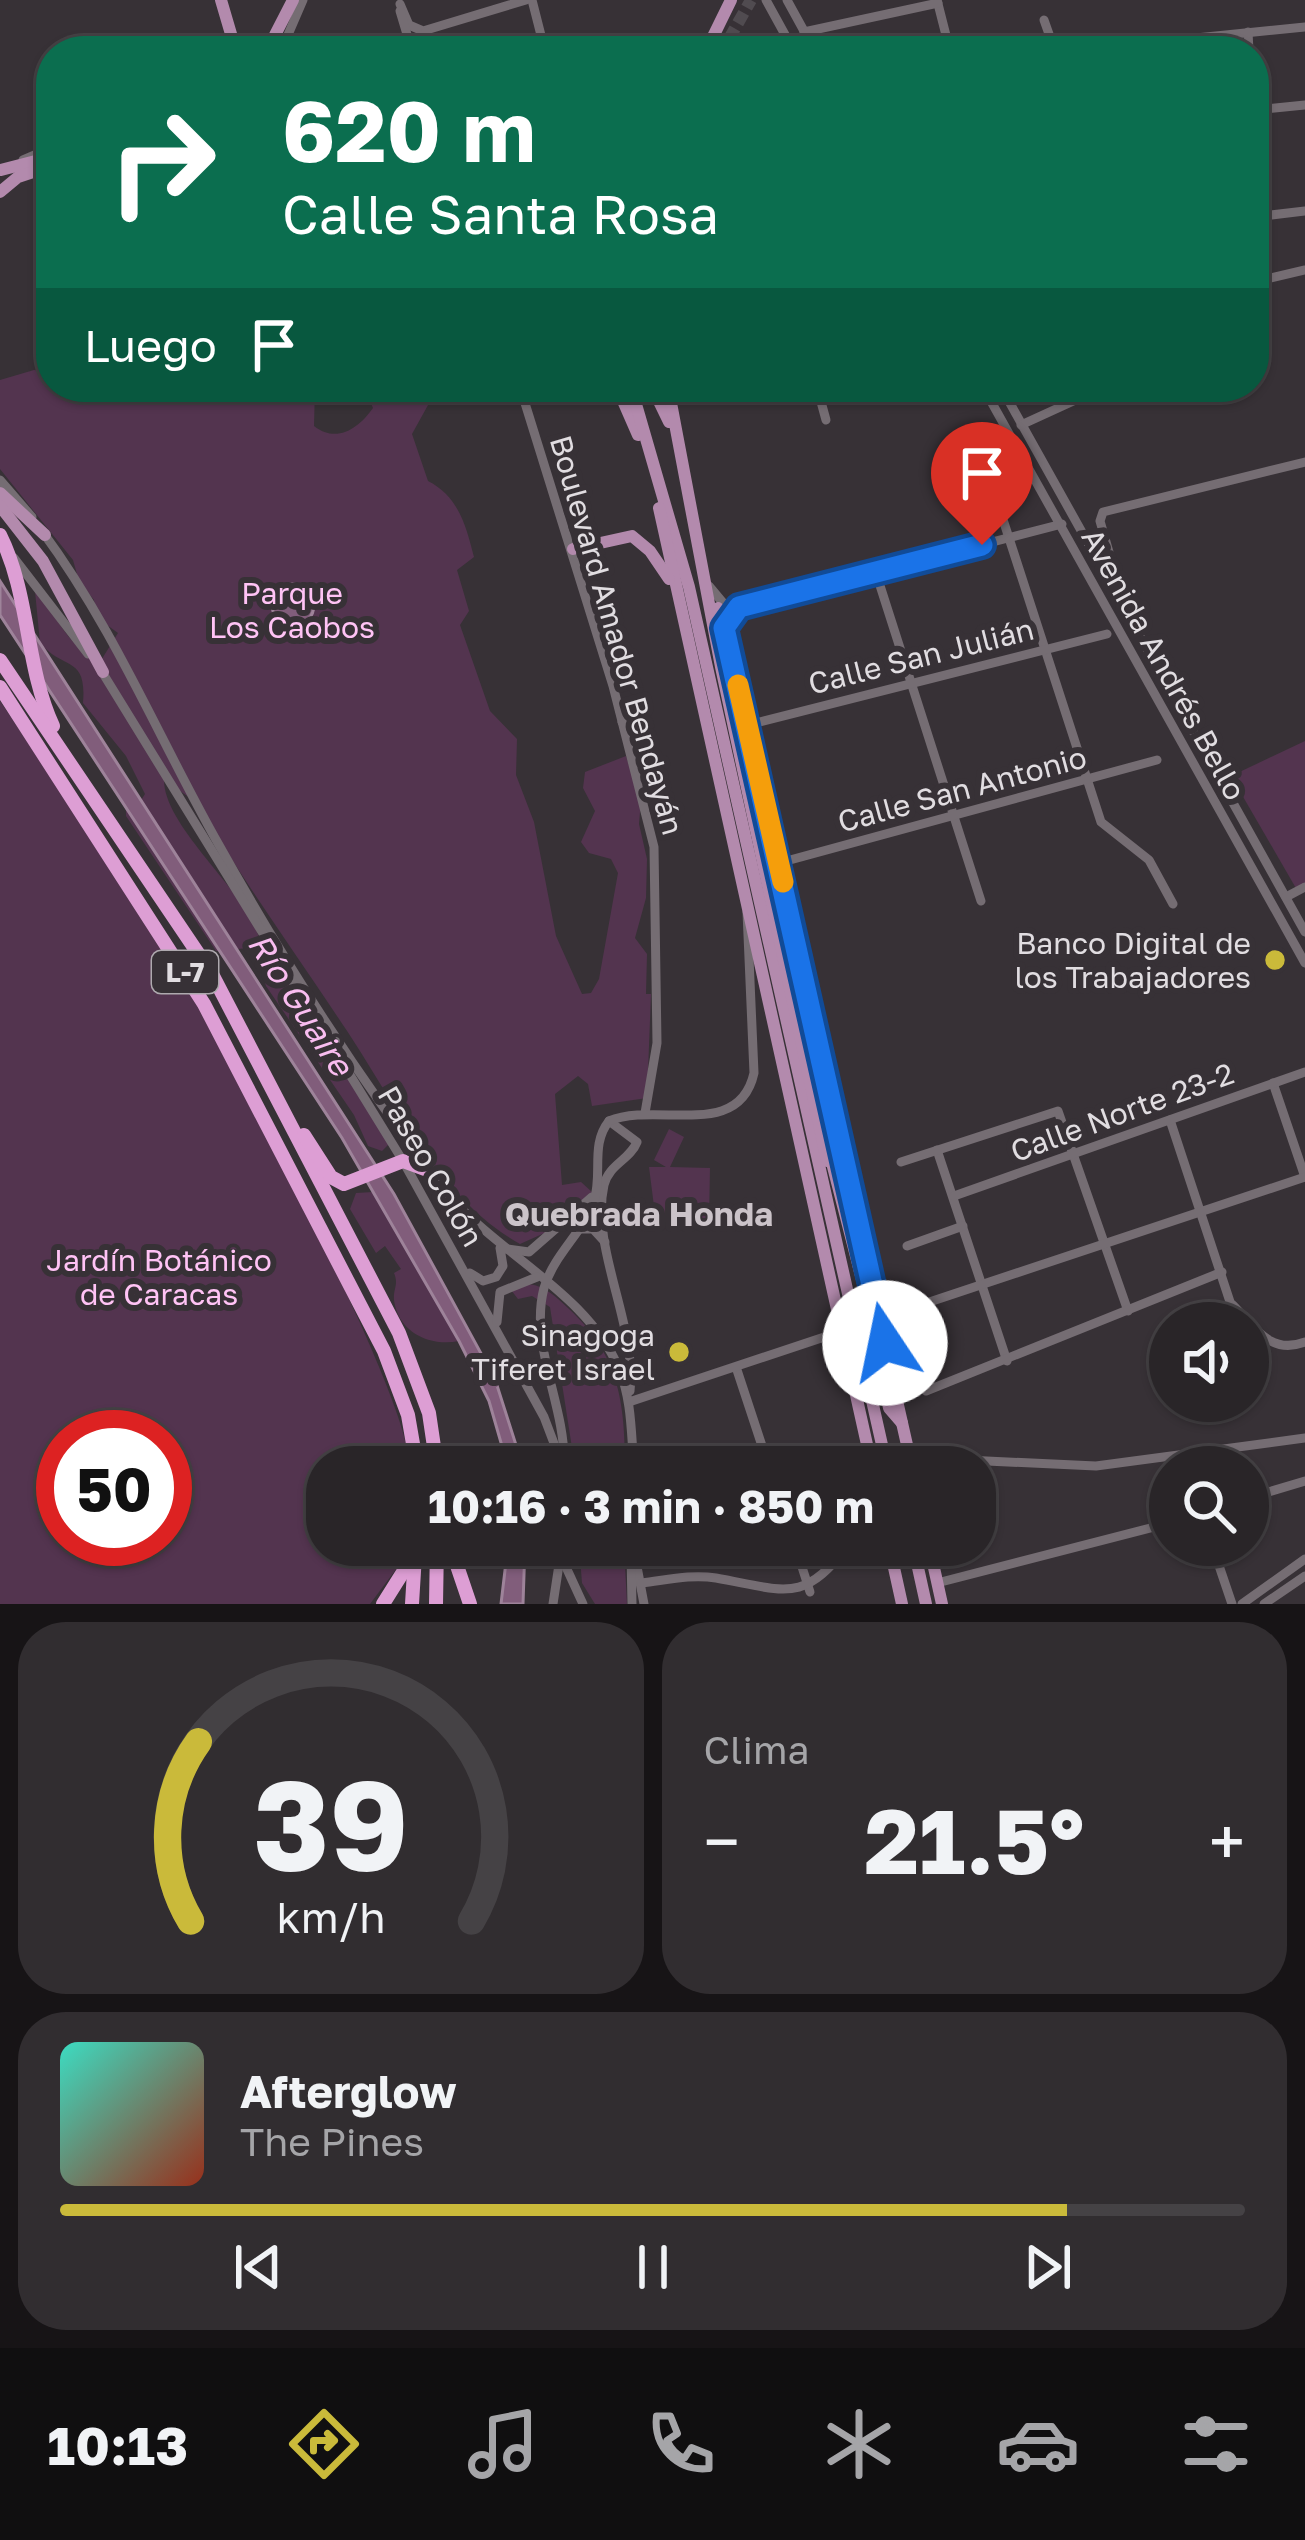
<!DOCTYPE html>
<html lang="es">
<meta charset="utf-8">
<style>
body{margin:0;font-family:"Golos Text",sans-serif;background:#312d30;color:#f1f3f6;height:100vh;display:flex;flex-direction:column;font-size:45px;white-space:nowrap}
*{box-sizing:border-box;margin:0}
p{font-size:39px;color:#a5a5a8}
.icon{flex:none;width:66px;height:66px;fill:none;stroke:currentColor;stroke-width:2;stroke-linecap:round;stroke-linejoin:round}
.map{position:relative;height:1604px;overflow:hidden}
.details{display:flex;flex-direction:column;gap:18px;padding:18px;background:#171416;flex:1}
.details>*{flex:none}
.banner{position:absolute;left:36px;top:36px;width:1233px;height:366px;border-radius:48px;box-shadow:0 3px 9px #0004,0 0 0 3px #454245;background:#0b6e4f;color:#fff;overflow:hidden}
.buttons{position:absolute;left:1149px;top:1302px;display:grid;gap:24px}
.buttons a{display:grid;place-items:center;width:120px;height:120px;border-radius:50%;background:#292528;box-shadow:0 3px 9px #0004,0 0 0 3px #454245;font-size:60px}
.speed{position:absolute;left:36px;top:1410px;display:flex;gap:24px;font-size:60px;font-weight:700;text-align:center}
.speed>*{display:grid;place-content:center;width:156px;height:156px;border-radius:50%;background:#292528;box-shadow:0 3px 9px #0004,0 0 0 3px #454245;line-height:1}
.speed .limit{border:18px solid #d22;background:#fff;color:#111}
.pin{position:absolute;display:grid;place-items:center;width:102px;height:102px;color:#fff;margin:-123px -51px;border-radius:50% 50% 50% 0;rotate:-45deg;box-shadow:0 0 12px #0007}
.pin .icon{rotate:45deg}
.me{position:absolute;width:132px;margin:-66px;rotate:349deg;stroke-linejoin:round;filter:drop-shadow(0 0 9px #0008)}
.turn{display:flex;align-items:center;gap:42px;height:252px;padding:0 48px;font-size:54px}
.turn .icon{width:156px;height:156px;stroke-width:2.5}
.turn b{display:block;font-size:84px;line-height:102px}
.then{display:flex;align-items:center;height:114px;padding:0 48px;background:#0003;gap:24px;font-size:45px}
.big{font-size:90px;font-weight:700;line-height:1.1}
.details .tile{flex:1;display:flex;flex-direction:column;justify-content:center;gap:18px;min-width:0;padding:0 42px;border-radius:48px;background:#312d30}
.details .dial{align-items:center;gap:0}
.dial svg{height:312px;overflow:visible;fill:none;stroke:#454245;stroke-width:7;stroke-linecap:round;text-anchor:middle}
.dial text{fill:#f1f3f6;stroke:none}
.song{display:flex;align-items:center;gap:36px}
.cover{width:144px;height:144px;border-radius:18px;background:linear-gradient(135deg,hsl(170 70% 55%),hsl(10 70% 35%))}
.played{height:12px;border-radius:6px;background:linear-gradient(90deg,#caba3a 85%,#454245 85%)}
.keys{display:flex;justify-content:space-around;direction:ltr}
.heat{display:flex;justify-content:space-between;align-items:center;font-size:66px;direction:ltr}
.details .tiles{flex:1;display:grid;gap:18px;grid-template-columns:1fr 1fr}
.tile:last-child{grid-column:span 2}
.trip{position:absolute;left:306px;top:1446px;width:690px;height:120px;border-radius:48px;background:#292528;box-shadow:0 3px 9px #0004,0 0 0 3px #454245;font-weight:700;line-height:120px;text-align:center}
.tabs{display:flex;height:192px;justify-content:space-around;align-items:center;background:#100f10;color:#a5a5a8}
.tabs .icon{width:84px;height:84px}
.tabs .selected{color:#caba3a}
.tabs b{font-size:54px;color:#f1f3f6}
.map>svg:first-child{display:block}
.green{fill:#53344f;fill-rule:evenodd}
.water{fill:#815d7b;stroke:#9e839a;stroke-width:3}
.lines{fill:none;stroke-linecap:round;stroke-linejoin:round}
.river{stroke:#815d7b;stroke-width:14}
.major-tunnel{stroke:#504b50;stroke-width:12;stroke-dasharray:12 6;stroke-linecap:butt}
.minor{stroke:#756d73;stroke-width:9}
.major{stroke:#b38aad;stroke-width:12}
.highway{stroke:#dd9ed4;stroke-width:14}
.route-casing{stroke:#114b97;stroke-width:30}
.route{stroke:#1a73e8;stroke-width:21}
.slow{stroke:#f59e0b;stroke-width:21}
.poi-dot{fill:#caba3a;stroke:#373136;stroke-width:4.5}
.labels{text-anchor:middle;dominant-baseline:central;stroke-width:12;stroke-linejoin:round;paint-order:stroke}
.shield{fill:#373136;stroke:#aea9ae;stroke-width:3}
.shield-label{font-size:27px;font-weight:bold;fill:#e1dde1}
.park-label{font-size:30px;fill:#ffc3f5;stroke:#373136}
.street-label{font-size:30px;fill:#e1dde1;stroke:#373136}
.poi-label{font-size:30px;fill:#e1dde1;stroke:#373136;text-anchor:end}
.water-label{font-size:33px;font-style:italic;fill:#f9bdf0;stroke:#373136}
.neighbourhood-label{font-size:33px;font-weight:bold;fill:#cbc3c9;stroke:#373136}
</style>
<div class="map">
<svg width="1305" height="1604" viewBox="0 0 1305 1604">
<rect width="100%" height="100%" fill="#373136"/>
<g class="green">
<path d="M34 370 51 372V387H315L314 426C337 444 359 428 373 408L364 387H438L412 434 428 481C459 497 466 526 474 557L457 570 469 611 460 625 490 711 517 739 516 775 534 822 556 936 582 994 591 993 599 979 618 873 611 859 589 853 581 842 595 811 583 788 585 772 626 756 641 800 639 824 647 859 646 898 635 938 647 954 646 994H651L647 1098 592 1106 588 1084 578 1076 555 1094 562 1185 581 1182 592 1192 549 1231 520 1244C437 1197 394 1100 343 1025 294 951 242 879 196 802L164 780C164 831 261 903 260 947L216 951 126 816V804L140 802 145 794 126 756 83 703C87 655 64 671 40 643L35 591C57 615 70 650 100 662L118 633 96 617 94 600 79 581 73 560 0 469V380Z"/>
<path d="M0 701C64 796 132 891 191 990 229 1056 420 1416 408 1467H327V1545H405L403 1560 370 1604H0ZM63 1437H165V1539H63Z"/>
<path d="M1305 741V887L1297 890 1231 776Z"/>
<path d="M268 955 311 1013 390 1143 382 1151 368 1146 354 1115 266 986 260 964Z"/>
<path d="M669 1129 684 1137 670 1167 710 1168 709 1221 656 1222 649 1167H666L654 1160Z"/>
<path d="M373 1192 459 1341C431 1347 398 1333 394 1300 393 1288 399 1285 394 1273L401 1269 385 1246 376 1253 350 1209 356 1193Z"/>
<path d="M529 1284C546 1286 557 1298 569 1309 619 1355 625 1402 625 1467H575L550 1307 532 1296 518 1299 511 1290Z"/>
<path d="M579 1545H624L627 1604H595L582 1583Z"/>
</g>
<g class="water">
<path d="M0 581 394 1194 495 1379 523 1467H508L489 1401 459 1341 342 1138 0 615Z"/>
<circle cx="293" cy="605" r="21"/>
<path d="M508 1545H525L523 1604H501Z"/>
</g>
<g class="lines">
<path class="river" d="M493 1381 504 1368"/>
<g class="major-tunnel">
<path d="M729 39 751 0"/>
<path d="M267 51 275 35"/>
</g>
<g class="minor">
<path d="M532 0 545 51"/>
<path d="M766 0 794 51"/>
<path d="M787 0 815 51"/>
<path d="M937 0 950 51"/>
<path d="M400 4 409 25 423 31 526 0"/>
<path d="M400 11 412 51"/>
<path d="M1044 20 1055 51"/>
<path d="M804 32 938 3"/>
<path d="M1248 32 1249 51"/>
<path d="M281 51 303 0"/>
<path d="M367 51 406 39"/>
<path d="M418 51 420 36 427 32"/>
<path d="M1068 51 1305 27"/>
<path d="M1254 110 1305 105"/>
<path d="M23 160 51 148"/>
<path d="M1254 217 1305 211"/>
<path d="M1254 282 1305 270"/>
<path d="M520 387 613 686 654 847 657 1043 645 1113"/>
<path d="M817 387 826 420"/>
<path d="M983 387 1305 963"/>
<path d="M1001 387 1305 932"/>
<path d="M1021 425 1104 387"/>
<path d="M985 464 1101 822 1149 860 1173 904"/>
<path d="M0 480 32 517"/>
<path d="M42 531C113 627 157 734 215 838 282 958 359 1079 443 1188 493 1252 588 1292 619 1369 632 1400 631 1434 634 1467"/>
<path d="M14 558 88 654"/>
<path d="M876 573 981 901"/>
<path d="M1103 575 1113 566 1100 521 1103 512 1305 462"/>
<path d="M709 586 724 604 739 607 1062 524"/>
<path d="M99 667 403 1161 544 1417 563 1467"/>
<path d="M622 722 635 731 645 759 637 776"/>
<path d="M748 725 1107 634"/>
<path d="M779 863 1157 760"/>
<path d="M1286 897 1305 887"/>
<path d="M1273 1083 1305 1177"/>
<path d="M1170 1120 1237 1323"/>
<path d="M609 1121 637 1142C630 1160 609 1164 604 1185 590 1248 637 1323 630 1391"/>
<path d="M937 1150 1007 1361"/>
<path d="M901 1162 1058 1111 1128 1311"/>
<path d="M954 1196 1305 1072"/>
<path d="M575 1229H593L605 1242"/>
<path d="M907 1246 963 1226"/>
<path d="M470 1273 483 1281 496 1277 503 1266 500 1248 529 1252 592 1197"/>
<path d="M1233 1305C1256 1329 1271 1355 1305 1342"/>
<path d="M497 1322 500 1292 537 1277"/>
<path d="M1168 1358H1170"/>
<path d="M737 1370 769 1467"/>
<path d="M926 1391 1222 1272"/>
<path d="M629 1402 1305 1177"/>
<path d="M564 1462C565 1405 529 1345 544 1288 554 1254 583 1233 594 1201 603 1173 590 1145 609 1121 657 1101 739 1141 754 1073L747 912"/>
<path d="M928 1467 966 1460 1096 1466 1305 1438"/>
<path d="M1248 1498 1305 1481"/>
<path d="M633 1545 644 1604"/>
<path d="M795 1545 810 1592"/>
<path d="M1212 1545 1232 1604"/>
<path d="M631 1555 632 1604"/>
<path d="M561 1556 583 1604"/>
<path d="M642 1583C667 1580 691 1574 716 1578 788 1591 802 1604 849 1545"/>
<path d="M937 1583 1170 1523"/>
<path d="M553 1604 562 1545"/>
<path d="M1242 1604 1305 1559"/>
<path d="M1264 1604 1305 1576"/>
</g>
<g class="major">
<path d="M221 0 236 51"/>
<path d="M275 35 293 0"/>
<path d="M706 51 731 0"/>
<path d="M719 51 729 39"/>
<path d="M1 170 51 157"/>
<path d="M0 192 18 177 51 166"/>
<path d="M617 387 638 435"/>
<path d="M631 387 689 587 887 1467"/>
<path d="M652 387 669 422"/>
<path d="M668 387 721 667 827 1161"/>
<path d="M0 493 45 535"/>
<path d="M0 506 43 561 103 672"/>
<path d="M659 508 872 1467"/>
<path d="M573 549 632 536 650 551 669 579"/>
<path d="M718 608 912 1467"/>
<path d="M830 1155 868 1303 866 1310 851 1316"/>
<path d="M854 1345 873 1340 889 1408 902 1423"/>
<path d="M889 1545 902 1604"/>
<path d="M913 1545 926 1604"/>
<path d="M929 1545 942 1604"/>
</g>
<g class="highway">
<path d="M0 535C30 595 25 665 53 726"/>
<path d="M0 660 212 974 399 1333 429 1413 437 1467"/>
<path d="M0 687 204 1004 384 1351 408 1415 417 1467"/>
<path d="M304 1135 331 1177 344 1184 403 1161 430 1171"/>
<path d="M450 1545 470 1604"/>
<path d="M383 1604 415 1553"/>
<path d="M412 1604 415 1555"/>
<path d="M436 1604 437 1545"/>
</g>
</g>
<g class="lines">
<defs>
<path id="route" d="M885 1343 724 628 739 607 982 545"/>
</defs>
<use href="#route" class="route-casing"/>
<use href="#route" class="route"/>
<path class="slow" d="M738 685 783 882"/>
</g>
<g class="poi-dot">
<circle cx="1275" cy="960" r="12"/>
<circle cx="679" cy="1352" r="12"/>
</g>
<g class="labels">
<rect class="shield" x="152" y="951" width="66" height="42" rx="9"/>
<g class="shield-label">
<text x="185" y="972">L-7</text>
</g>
<g class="park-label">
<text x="292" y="593">Parque<tspan x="292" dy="34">Los Caobos</tspan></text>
<text x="159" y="1260">Jardín Botánico<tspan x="159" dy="34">de Caracas</tspan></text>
</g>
<g class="street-label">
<text transform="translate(617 635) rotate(74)">Boulevard Amador Bendayán</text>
<text transform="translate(921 656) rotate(-14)">Calle San Julián</text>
<text transform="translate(1164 664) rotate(61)">Avenida Andrés Bello</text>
<text transform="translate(962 789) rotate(-15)">Calle San Antonio</text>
<text transform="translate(1122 1112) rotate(-20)">Calle Norte 23-2</text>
<text transform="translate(431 1166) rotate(60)">Paseo Colón</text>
</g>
<g class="poi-label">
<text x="1251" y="943">Banco Digital de<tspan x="1251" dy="34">los Trabajadores</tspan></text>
<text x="655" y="1335">Sinagoga<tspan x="655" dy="34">Tiferet Israel</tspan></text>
</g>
<g class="water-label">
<text transform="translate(301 1004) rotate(57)">Río Guaire</text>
</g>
<g class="neighbourhood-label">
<text x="639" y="1213">Quebrada Honda</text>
</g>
</g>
</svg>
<div class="buttons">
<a><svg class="icon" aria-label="sound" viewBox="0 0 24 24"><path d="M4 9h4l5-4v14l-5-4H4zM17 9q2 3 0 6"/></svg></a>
<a><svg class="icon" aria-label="search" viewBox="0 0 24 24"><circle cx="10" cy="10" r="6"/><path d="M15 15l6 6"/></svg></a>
</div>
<div class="speed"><div class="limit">50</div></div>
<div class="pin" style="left:982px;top:545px;background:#d93025"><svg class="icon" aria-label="arrive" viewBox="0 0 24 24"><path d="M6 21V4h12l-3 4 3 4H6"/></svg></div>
<svg class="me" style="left:885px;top:1343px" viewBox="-20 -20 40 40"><circle r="19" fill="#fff"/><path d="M0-13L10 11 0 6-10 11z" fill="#1a73e8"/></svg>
<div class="trip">10:16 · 3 min · 850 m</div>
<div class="banner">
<div class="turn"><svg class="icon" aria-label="right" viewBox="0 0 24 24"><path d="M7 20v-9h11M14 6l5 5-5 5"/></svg><div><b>620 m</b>Calle Santa Rosa</div></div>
<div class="then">Luego<svg class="icon" aria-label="arrive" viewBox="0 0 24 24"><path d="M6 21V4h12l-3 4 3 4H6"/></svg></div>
</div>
</div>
<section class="details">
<div class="tiles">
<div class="tile dial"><svg viewBox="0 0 100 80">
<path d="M14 69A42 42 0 1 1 86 69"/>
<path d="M14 69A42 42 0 0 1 16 23" stroke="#caba3a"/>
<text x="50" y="56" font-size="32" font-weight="700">39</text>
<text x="50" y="72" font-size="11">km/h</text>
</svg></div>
<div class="tile"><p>Clima</p>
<div class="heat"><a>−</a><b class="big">21.5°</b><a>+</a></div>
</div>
<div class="tile">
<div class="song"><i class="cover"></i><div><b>Afterglow</b><p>The Pines</p></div></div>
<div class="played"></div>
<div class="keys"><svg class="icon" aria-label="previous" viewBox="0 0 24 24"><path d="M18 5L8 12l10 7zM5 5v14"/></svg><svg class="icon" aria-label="pause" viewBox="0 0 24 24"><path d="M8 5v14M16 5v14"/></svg><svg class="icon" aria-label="next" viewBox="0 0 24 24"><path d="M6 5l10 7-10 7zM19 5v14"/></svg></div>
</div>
</div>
</section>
<nav class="tabs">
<b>10:13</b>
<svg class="icon selected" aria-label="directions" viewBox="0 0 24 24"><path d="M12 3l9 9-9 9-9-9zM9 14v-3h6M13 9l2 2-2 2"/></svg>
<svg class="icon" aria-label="music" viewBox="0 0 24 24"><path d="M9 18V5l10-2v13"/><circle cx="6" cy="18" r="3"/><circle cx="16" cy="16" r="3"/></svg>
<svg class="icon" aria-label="phone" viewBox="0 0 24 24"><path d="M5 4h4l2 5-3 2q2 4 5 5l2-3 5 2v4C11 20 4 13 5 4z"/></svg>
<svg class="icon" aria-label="climate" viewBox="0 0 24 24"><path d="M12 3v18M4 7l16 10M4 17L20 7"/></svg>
<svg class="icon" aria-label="car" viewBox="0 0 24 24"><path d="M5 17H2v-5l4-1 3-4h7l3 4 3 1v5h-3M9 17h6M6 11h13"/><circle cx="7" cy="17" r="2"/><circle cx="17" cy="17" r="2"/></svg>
<svg class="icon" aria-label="filters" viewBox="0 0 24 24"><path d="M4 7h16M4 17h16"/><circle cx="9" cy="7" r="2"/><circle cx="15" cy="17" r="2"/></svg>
</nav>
